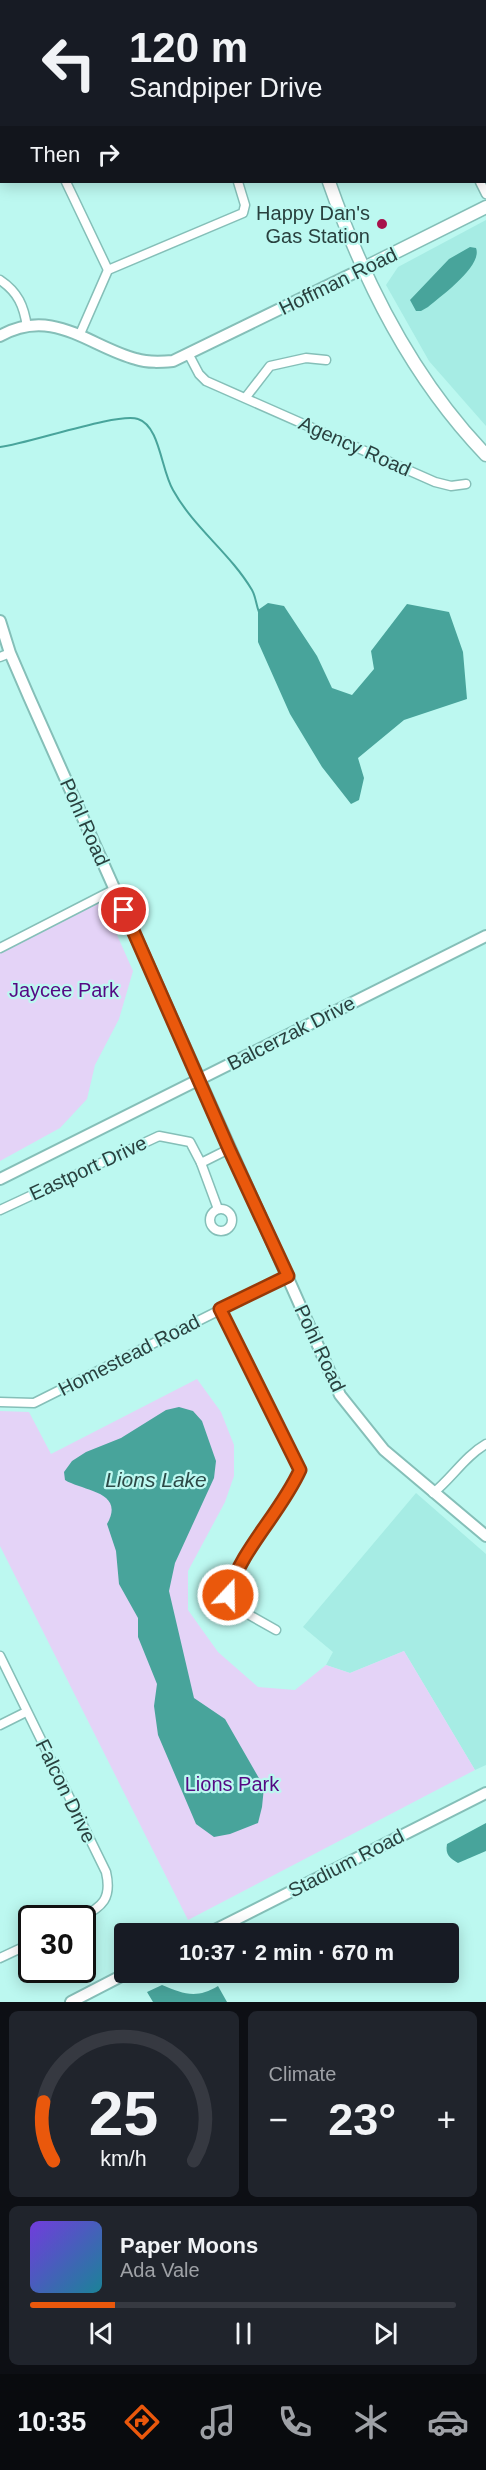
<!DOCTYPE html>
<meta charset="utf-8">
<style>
body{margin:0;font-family:Helvetica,sans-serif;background:#20242c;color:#f1f3f6;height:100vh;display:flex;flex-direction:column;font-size:22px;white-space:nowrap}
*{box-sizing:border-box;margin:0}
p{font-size:20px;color:#9ea1a6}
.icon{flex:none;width:33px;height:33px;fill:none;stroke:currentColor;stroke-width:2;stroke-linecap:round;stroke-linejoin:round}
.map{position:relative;height:2002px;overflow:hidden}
.drawer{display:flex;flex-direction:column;gap:9px;padding:9px;background:#0d0f14;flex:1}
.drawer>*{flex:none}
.top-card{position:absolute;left:0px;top:0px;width:486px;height:183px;box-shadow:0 3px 15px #0003;background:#171b24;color:#f1f3f6;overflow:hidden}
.speed{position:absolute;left:18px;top:1905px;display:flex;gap:12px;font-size:30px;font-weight:700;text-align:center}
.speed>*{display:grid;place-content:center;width:78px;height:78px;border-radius:50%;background:#171b24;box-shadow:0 3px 15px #0003;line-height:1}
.speed .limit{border:3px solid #111;border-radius:9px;background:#fff;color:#111}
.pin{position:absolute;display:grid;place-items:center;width:51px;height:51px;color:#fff;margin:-26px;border:3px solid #fff;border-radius:50%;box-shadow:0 2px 6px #0007}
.me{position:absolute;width:66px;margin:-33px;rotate:21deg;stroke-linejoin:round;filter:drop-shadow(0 0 4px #0008)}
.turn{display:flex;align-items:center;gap:21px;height:126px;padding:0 30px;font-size:27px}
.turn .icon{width:78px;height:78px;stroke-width:2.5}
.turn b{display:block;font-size:42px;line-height:51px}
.then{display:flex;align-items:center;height:57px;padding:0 30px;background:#0003;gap:12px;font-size:22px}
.big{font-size:45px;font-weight:800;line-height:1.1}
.drawer .widget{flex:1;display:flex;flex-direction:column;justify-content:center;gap:9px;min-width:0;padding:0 21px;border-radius:9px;background:#20242c}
.drawer .dial{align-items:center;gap:0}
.dial svg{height:156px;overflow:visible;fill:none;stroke:#363941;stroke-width:7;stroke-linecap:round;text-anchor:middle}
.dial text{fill:#f1f3f6;stroke:none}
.song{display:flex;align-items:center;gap:18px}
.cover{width:72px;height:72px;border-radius:9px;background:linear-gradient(135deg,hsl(260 70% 55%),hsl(190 70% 35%))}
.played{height:6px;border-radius:3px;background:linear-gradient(90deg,#ea580c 20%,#363941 20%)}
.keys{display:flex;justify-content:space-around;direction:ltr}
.heat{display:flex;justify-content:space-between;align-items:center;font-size:33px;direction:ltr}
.drawer .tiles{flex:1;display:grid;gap:9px;grid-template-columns:1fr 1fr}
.widget:last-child{grid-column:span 2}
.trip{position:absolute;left:114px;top:1923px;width:345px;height:60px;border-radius:6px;background:#171b24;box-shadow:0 3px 15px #0003;font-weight:800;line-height:60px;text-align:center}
.dock{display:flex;height:96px;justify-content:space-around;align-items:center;background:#090b0e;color:#9ea1a6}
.dock .icon{width:42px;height:42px}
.dock .active{color:#ea580c}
.dock b{font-size:27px;color:#f1f3f6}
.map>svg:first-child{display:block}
.built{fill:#a6ece4}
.green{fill:#e4d3f7}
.water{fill:#48a49b}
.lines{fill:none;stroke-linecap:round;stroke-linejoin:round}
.stream{stroke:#48a49b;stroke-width:2}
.minor-casing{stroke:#85bfb8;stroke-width:11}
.tertiary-casing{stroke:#85bfb8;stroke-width:14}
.secondary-casing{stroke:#85bfb8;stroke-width:15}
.minor{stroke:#fff;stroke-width:8}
.tertiary{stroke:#fff;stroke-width:10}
.secondary{stroke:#fff;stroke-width:12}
.route-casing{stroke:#983908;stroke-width:15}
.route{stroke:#ea580c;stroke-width:10}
.poi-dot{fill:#a7124b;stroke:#bcf8f0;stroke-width:2}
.labels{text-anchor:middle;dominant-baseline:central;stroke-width:4.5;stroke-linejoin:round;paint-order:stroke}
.poi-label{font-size:20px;fill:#29413f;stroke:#bcf8f0;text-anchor:end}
.street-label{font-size:20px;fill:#29413f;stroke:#bcf8f0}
.park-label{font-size:20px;fill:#550983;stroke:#bcf8f0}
.water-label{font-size:21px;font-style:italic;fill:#2d4a47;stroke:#bcf8f0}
</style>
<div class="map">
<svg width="486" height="2002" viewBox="0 0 486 2002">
<rect width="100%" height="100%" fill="#bcf8f0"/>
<g class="built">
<path d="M486 220V426L429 361 386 285 398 267Z"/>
<path d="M416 1493 486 1554V1765L475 1770 404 1651 350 1673 326 1665 333 1652 303 1627Z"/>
</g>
<g class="green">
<path d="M102 901 133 971 119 1019 95 1065 87 1099 60 1128 0 1161V952Z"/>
<path d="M197 1379 221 1412 234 1445V1476L225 1502 188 1571V1610L218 1652 258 1687 295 1690 326 1665 350 1673 404 1651 475 1770 188 1920 0 1546V1411L29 1412 51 1454Z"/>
</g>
<g class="water">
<path d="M470 247 476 248C483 266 441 296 428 307L421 311H416L410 300 449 259Z"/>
<path d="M268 603 284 606 317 656 332 688 352 695 374 669 371 651 407 604 449 612 463 652 467 699 404 720 358 758 364 778 359 800 351 804 322 767 290 714 258 642V610Z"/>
<path d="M179 1407 193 1411 202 1421 216 1461 214 1478 175 1563 169 1591 194 1698 225 1719 264 1787 262 1807 258 1823 230 1834 214 1837 196 1824 158 1735 154 1706 157 1684 138 1637V1618L119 1584 116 1551 107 1524C126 1491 82 1491 65 1480L64 1472 72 1461 86 1452 121 1438 166 1410Z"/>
<path d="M486 1823V1851L458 1863C450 1858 445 1855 447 1844Z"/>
<path d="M162 1985C183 1994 197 1999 218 1986L227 2002H153L147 1992Z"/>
</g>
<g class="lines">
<path class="stream" d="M0 447C28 444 118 412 138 419 160 426 161 470 173 490 194 528 230 553 252 590 256 597 256 605 259 612"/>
<defs>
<g id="minor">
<path d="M67 0 68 2"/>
<path d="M177 0V2"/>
<path d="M484 52 486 51"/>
<path d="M0 96 2 95"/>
<path d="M66 182 108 270"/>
<path d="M480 182 486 194"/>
<path d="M0 280C18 292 24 306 27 327"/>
<path d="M80 334 108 270 243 213 245 205 238 182"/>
<path d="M189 355 199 374 206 381 435 482 451 486 466 484"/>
<path d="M246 397 270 366 306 358 326 360"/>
<path d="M0 657 10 653"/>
<path d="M0 948 115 889"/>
<path d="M201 1163 218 1209"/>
<circle cx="221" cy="1220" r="11"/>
<path d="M0 1210 159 1136 190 1142 201 1163 229 1149"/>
<path d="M220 1309 300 1470C280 1514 241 1549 228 1595L237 1608 276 1630"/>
<path d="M0 1402 34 1403 288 1276"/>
<path d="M433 1493C452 1478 465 1456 486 1444"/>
<path d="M0 1656 106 1872C112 1898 103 1907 80 1918"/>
<path d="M0 1725 26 1712"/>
<path d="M0 1958 32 1943"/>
</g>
<g id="tertiary">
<path d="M0 336C53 306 90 347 136 359 148 363 161 362 173 361L362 269"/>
<path d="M0 621 10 653 29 697 340 1395 384 1450 486 1536"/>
<path d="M0 1179 486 936"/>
<path d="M207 1934 486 1793"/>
<path d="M71 2002 129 1972"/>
</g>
<g id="secondary">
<path d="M267 0 268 2"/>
<path d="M329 182C364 282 412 378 486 455"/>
<path d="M362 269 486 207"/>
</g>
</defs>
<use href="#minor" class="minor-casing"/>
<use href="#tertiary" class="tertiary-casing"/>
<use href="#secondary" class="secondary-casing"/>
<use href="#minor" class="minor"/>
<use href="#tertiary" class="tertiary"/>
<use href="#secondary" class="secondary"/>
</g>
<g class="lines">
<defs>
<path id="route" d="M124 910 229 1149 288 1276 220 1309 300 1470C280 1514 241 1549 228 1595"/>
</defs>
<use href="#route" class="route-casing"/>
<use href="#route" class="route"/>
</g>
<circle class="poi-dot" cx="382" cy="224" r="6"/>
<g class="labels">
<g class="poi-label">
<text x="370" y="213">Happy Dan's<tspan x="370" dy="23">Gas Station</tspan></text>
</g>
<g class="street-label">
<text transform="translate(338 281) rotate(-26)">Hoffman Road</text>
<text transform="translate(355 446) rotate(24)">Agency Road</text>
<text transform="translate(85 822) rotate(66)">Pohl Road</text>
<text transform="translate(291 1033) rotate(-27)">Balcerzak Drive</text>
<text transform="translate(88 1168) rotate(-25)">Eastport Drive</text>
<text transform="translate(320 1348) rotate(65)">Pohl Road</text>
<text transform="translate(129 1355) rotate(-27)">Homestead Road</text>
<text transform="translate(66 1791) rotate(64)">Falcon Drive</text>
<text transform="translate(346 1863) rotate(-27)">Stadium Road</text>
</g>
<g class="park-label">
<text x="64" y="990">Jaycee Park</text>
<text x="232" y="1784">Lions Park</text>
</g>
<g class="water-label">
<text x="156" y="1479">Lions Lake</text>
</g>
</g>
</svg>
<div class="speed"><div class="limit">30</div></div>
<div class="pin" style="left:124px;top:910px;background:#d93025"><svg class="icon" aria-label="arrive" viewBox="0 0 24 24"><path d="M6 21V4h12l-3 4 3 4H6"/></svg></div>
<svg class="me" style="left:228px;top:1595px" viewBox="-20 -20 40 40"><circle r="17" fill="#ea580c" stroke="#fff" stroke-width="3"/><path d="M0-11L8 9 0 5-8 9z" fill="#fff"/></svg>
<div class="trip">10:37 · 2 min · 670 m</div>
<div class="top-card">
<div class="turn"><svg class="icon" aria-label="left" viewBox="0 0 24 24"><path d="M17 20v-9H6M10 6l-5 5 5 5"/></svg><div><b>120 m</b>Sandpiper Drive</div></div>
<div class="then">Then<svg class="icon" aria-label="right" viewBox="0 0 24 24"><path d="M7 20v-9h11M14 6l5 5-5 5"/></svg></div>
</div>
</div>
<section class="drawer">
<div class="tiles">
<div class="widget dial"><svg viewBox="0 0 100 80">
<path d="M14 69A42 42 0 1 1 86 69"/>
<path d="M14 69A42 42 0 0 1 9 39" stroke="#ea580c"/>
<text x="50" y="56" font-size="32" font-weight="700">25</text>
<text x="50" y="72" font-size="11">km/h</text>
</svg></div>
<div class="widget"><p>Climate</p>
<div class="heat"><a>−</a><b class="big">23°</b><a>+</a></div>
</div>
<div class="widget">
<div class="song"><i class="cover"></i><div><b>Paper Moons</b><p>Ada Vale</p></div></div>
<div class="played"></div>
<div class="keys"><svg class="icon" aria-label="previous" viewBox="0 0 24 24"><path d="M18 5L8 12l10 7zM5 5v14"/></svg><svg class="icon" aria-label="pause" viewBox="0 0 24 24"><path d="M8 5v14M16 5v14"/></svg><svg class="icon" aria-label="next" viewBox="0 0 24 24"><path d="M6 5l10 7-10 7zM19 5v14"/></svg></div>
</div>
</div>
</section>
<nav class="dock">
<b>10:35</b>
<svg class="icon active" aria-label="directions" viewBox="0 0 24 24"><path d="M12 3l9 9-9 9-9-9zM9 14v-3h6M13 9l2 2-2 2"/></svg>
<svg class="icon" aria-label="music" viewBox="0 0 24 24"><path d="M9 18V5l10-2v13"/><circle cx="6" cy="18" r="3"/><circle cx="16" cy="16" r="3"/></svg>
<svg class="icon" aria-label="phone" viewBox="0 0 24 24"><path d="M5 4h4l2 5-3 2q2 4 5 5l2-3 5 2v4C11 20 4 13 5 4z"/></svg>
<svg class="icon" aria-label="climate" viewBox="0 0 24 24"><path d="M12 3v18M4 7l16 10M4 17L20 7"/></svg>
<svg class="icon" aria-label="car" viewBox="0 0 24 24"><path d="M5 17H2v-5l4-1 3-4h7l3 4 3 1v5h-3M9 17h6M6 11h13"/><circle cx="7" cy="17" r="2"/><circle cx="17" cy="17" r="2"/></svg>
</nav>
